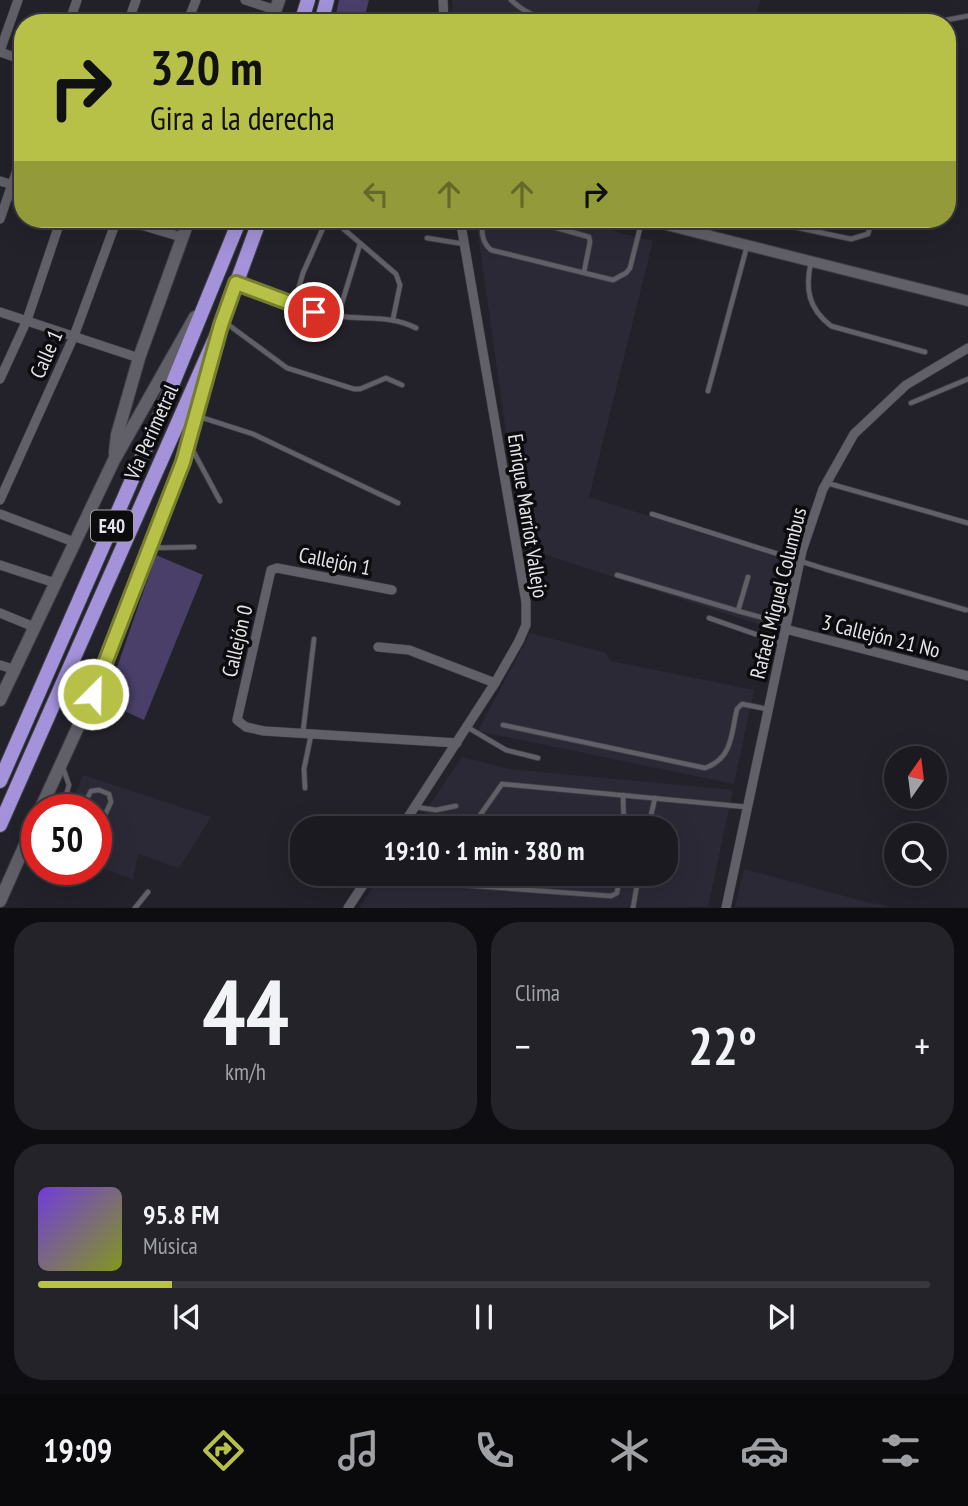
<!DOCTYPE html>
<html lang="es">
<meta charset="utf-8">
<style>
body{margin:0;font-family:"PT Sans Narrow",sans-serif;background:#232329;color:#f1f3f6;height:100vh;display:flex;flex-direction:column;font-size:26px;white-space:nowrap}
*{box-sizing:border-box;margin:0}
p{font-size:23px;color:#9fa1a5}
.icon{flex:none;width:38px;height:38px;fill:none;stroke:currentColor;stroke-width:2;stroke-linecap:round;stroke-linejoin:round}
.map{position:relative;height:908px;overflow:hidden}
.details{display:flex;flex-direction:column;gap:14px;padding:14px;background:#0e0e12;flex:1}
.details>*{flex:none}
.guide{position:absolute;left:14px;top:14px;width:942px;height:214px;border-radius:28px;box-shadow:0 7px 28px #0002,0 0 0 2px #38383e;background:#b7c148;color:#111;overflow:hidden}
.needle{width:46px;rotate:14deg}
.fabs{position:absolute;left:884px;top:746px;display:grid;gap:14px}
.fabs a{display:grid;place-items:center;width:63px;height:63px;border-radius:50%;background:#1a1a20;box-shadow:0 7px 28px #0002,0 0 0 2px #38383e;font-size:35px}
.speed{position:absolute;left:21px;top:794px;display:flex;gap:14px;font-size:35px;font-weight:700;text-align:center}
.speed>*{display:grid;place-content:center;width:91px;height:91px;border-radius:50%;background:#1a1a20;box-shadow:0 7px 28px #0002,0 0 0 2px #38383e;line-height:1}
.speed .limit{border:10px solid #d22;background:#fff;color:#111}
.pin{position:absolute;display:grid;place-items:center;width:60px;height:60px;color:#fff;margin:-30px;border:4px solid #fff;border-radius:50%;box-shadow:0 2px 7px #0007}
.me{position:absolute;width:77px;margin:-38px;rotate:23deg;stroke-linejoin:round;filter:drop-shadow(0 0 5px #0008)}
.turn{display:flex;align-items:center;gap:24px;height:147px;padding:0 21px;font-size:32px}
.turn .icon{width:91px;height:91px;stroke-width:2.5}
.turn b{display:block;font-size:49px;line-height:60px}
.lanes{display:flex;align-items:center;height:66px;padding:0 21px;background:#0003;justify-content:center;gap:35px;direction:ltr}
.lanes .off{opacity:.35}
.big{font-size:52px;font-weight:600;line-height:1.1}
.details .widget{flex:1;display:flex;flex-direction:column;justify-content:center;gap:10px;min-width:0;padding:0 24px;border-radius:28px;background:#232329}
.details .dial{align-items:center;gap:0}
.dial b{font-size:91px;line-height:1}
.song{display:flex;align-items:center;gap:21px}
.cover{width:84px;height:84px;border-radius:10px;background:linear-gradient(135deg,hsl(260 70% 55%),hsl(70 70% 35%))}
.played{height:7px;border-radius:4px;background:linear-gradient(90deg,#b7c148 15%,#38383e 15%)}
.keys{display:flex;justify-content:space-around;direction:ltr}
.heat{display:flex;justify-content:space-between;align-items:center;font-size:38px;direction:ltr}
.details .tiles{flex:1;display:grid;gap:14px;grid-template-columns:1fr 1fr}
.widget:last-child{grid-column:span 2}
.trip{position:absolute;left:290px;top:816px;width:388px;height:70px;border-radius:28px;background:#1a1a20;box-shadow:0 7px 28px #0002,0 0 0 2px #38383e;font-weight:600;line-height:70px;text-align:center}
.tabs{display:flex;height:112px;justify-content:space-around;align-items:center;background:#0a0a0d;color:#9fa1a5}
.tabs .icon{width:49px;height:49px}
.tabs .on{color:#b7c148}
.tabs b{font-size:32px;color:#f1f3f6}
.map>svg:first-child{display:block}
.built{fill:#2c2937}
.green{fill:#493f69}
.lines{fill:none;stroke-linecap:round;stroke-linejoin:round}
.service-casing{stroke:#413f46;stroke-width:6}
.minor-casing{stroke:#413f46;stroke-width:10}
.tertiary-casing{stroke:#413f46;stroke-width:12}
.secondary-casing{stroke:#413f46;stroke-width:14}
.trunk-casing{stroke:#413f46;stroke-width:16}
.service{stroke:#615f68;stroke-width:4.5}
.minor{stroke:#615f68;stroke-width:9}
.tertiary{stroke:#615f68;stroke-width:10}
.secondary{stroke:#615f68;stroke-width:12}
.trunk{stroke:#a492da;stroke-width:14}
.route-casing{stroke:#777d2f;stroke-width:18}
.route{stroke:#b7c148;stroke-width:12}
.labels{text-anchor:middle;dominant-baseline:central;stroke-width:7;stroke-linejoin:round;paint-order:stroke}
.shield{fill:#0c0c0f;stroke:#a4a3a8;stroke-width:2}
.shield-label{font-size:19px;font-weight:bold;fill:#e5e4ea}
.street-label{font-size:21px;fill:#e5e4ea;stroke:#0c0c0f}
</style>
<div class="map">
<svg width="968" height="908" viewBox="0 0 968 908">
<rect width="100%" height="100%" fill="#23222a"/>
<g class="built">
<path d="M452 0H760L754 23H453Z"/>
<path d="M476 219H566L653 241 589 497 784 559 767 627 522 547Z"/>
<path d="M530 633 606 653 611 661 754 690 734 784 478 731Z"/>
<path d="M462 757 509 769 733 790 708 907 359 908 382 873H667V828H414Z"/>
<path d="M83 775 211 817 179 868 138 854 133 879 96 866V810H68Z"/>
<path d="M744 869 870 903 892 907H735Z"/>
</g>
<g class="green">
<path d="M339 0H369L363 23H334Z"/>
<path d="M156 555 203 575 144 720 105 702Z"/>
</g>
<g class="lines">
<defs>
<g id="service">
<path d="M511 0C525 13 540 20 559 23"/>
<path d="M527 23 531 14"/>
<path d="M930 23 968 16"/>
<path d="M483 219C481 230 481 242 491 250L613 280 626 273 630 268 642 220"/>
<path d="M525 219 589 237 590 242 584 272"/>
<path d="M756 219 851 239 868 234 872 219"/>
<path d="M706 234 709 219"/>
<path d="M427 238 464 244"/>
<path d="M811 262C805 289 808 308 831 326L925 352"/>
<path d="M241 285 294 304"/>
<path d="M338 316 360 244"/>
<path d="M393 319 400 285 396 274 339 225 327 219 303 273 294 304C309 310 323 315 338 316 366 320 391 315 416 328"/>
<path d="M226 323 287 368 354 389H360L386 378 402 385"/>
<path d="M708 391 747 246"/>
<path d="M911 403 968 379"/>
<path d="M197 416 253 434 398 503"/>
<path d="M191 447 220 501"/>
<path d="M827 483 968 523"/>
<path d="M652 514 825 569 966 610"/>
<path d="M151 548 194 547"/>
<path d="M617 575 738 611"/>
<path d="M748 577 738 611 786 624"/>
<path d="M709 618 781 643"/>
<path d="M503 725 705 768C733 758 731 734 737 709L742 704 767 709"/>
<path d="M467 727 506 750 538 758"/>
<path d="M303 732 314 639"/>
<path d="M305 788 304 769 311 735"/>
<path d="M623 795 624 828"/>
<path d="M415 807 436 810 456 806"/>
<path d="M62 810 69 785 63 768"/>
<path d="M81 810 91 791 99 790 109 794 111 802 96 834"/>
<path d="M471 828 502 784 747 807"/>
<path d="M648 828 655 798"/>
<path d="M27 848 37 844"/>
<path d="M444 873 443 880 448 884 611 896 617 893 620 873"/>
<path d="M135 908 148 892"/>
<path d="M633 908 639 873"/>
</g>
<g id="minor">
<path d="M245 0 276 10"/>
<path d="M443 0 444 23"/>
<path d="M69 23 77 0"/>
<path d="M128 23 136 0"/>
<path d="M187 23 196 0"/>
<path d="M0 51 18 0"/>
<path d="M0 52 23 60"/>
<path d="M0 181 23 188"/>
<path d="M0 219 23 153"/>
<path d="M121 219 181 237"/>
<path d="M0 312 139 358"/>
<path d="M0 379 27 320 61 219"/>
<path d="M0 500 74 336 117 219"/>
<path d="M0 514 74 542"/>
<path d="M0 565 55 583"/>
<path d="M392 590 277 568 271 570 237 720 246 727 264 731 457 743"/>
<path d="M0 613 34 627"/>
<path d="M785 629 968 676"/>
<path d="M378 647 409 650 495 683"/>
<path d="M0 665 13 669"/>
<path d="M401 828 495 683 519 641 526 625V602L460 219"/>
<path d="M348 908 371 873"/>
<path d="M726 908 802 551 823 489 854 434 906 385 968 348"/>
</g>
<path id="tertiary" d="M643 219 968 301"/>
<g id="secondary">
<path d="M271 23 279 0"/>
<path d="M115 453 117 435 139 358 189 219"/>
<path d="M0 700 114 460 195 317"/>
<path d="M40 810 104 670 183 462 212 356"/>
<path d="M0 901 37 818"/>
</g>
<g id="trunk">
<path d="M301 23 308 0"/>
<path d="M321 23 327 0"/>
<path d="M0 781 152 434 240 219"/>
<path d="M0 825 221 325 260 219"/>
</g>
</defs>
<use href="#service" class="service-casing"/>
<use href="#minor" class="minor-casing"/>
<use href="#tertiary" class="tertiary-casing"/>
<use href="#secondary" class="secondary-casing"/>
<use href="#trunk" class="trunk-casing"/>
<use href="#service" class="service"/>
<use href="#minor" class="minor"/>
<use href="#tertiary" class="tertiary"/>
<use href="#secondary" class="secondary"/>
<use href="#trunk" class="trunk"/>
</g>
<g class="lines">
<defs>
<path id="route" d="M93 694 183 462 221 325 236 283 314 312"/>
</defs>
<use href="#route" class="route-casing"/>
<use href="#route" class="route"/>
</g>
<g class="labels">
<rect class="shield" x="91" y="510.5" width="42" height="31" rx="5"/>
<g class="shield-label">
<text x="112" y="526">E40</text>
</g>
<g class="street-label">
<text transform="translate(46 354) rotate(-66)">Calle 1</text>
<text transform="translate(151 432) rotate(-66)">Vía Perimetral</text>
<text transform="translate(528 516) rotate(81)">Enrique Marriot Vallejo</text>
<text transform="translate(335 561) rotate(11)">Callejón 1</text>
<text transform="translate(778 593) rotate(-76)">Rafael Miguel Columbus</text>
<text transform="translate(881 636) rotate(14)">3 Callejón 21 No</text>
<text transform="translate(237 641) rotate(-77)">Callejón 0</text>
</g>
</g>
</svg>
<div class="fabs">
<a><svg class="needle" viewBox="-14 -14 28 28"><path d="M0-13l5 13h-10z" fill="#e53935"/><path d="M0 13l5-13h-10z" fill="#9fa1a5"/></svg></a>
<a><svg class="icon" aria-label="search" viewBox="0 0 24 24"><circle cx="10" cy="10" r="6"/><path d="M15 15l6 6"/></svg></a>
</div>
<div class="speed"><div class="limit">50</div></div>
<div class="pin" style="left:314px;top:312px;background:#d93025"><svg class="icon" aria-label="arrive" viewBox="0 0 24 24"><path d="M6 21V4h12l-3 4 3 4H6"/></svg></div>
<svg class="me" style="left:93px;top:694px" viewBox="-20 -20 40 40"><circle r="17" fill="#b7c148" stroke="#fff" stroke-width="3"/><path d="M0-11L8 9 0 5-8 9z" fill="#fff"/></svg>
<div class="trip">19:10 · 1 min · 380 m</div>
<div class="guide">
<div class="turn"><svg class="icon" aria-label="right" viewBox="0 0 24 24"><path d="M7 20v-9h11M14 6l5 5-5 5"/></svg><div><b>320 m</b>Gira a la derecha</div></div>
<div class="lanes"><svg class="icon off" aria-label="left" viewBox="0 0 24 24"><path d="M17 20v-9H6M10 6l-5 5 5 5"/></svg><svg class="icon off" aria-label="ahead" viewBox="0 0 24 24"><path d="M12 20V5M6 11l6-6 6 6"/></svg><svg class="icon off" aria-label="ahead" viewBox="0 0 24 24"><path d="M12 20V5M6 11l6-6 6 6"/></svg><svg class="icon" aria-label="right" viewBox="0 0 24 24"><path d="M7 20v-9h11M14 6l5 5-5 5"/></svg></div>
</div>
</div>
<section class="details">
<div class="tiles">
<div class="widget dial"><b>44</b><p>km/h</p></div>
<div class="widget"><p>Clima</p>
<div class="heat"><a>−</a><b class="big">22°</b><a>+</a></div>
</div>
<div class="widget">
<div class="song"><i class="cover"></i><div><b>95.8 FM</b><p>Música</p></div></div>
<div class="played"></div>
<div class="keys"><svg class="icon" aria-label="previous" viewBox="0 0 24 24"><path d="M18 5L8 12l10 7zM5 5v14"/></svg><svg class="icon" aria-label="pause" viewBox="0 0 24 24"><path d="M8 5v14M16 5v14"/></svg><svg class="icon" aria-label="next" viewBox="0 0 24 24"><path d="M6 5l10 7-10 7zM19 5v14"/></svg></div>
</div>
</div>
</section>
<nav class="tabs">
<b>19:09</b>
<svg class="icon on" aria-label="directions" viewBox="0 0 24 24"><path d="M12 3l9 9-9 9-9-9zM9 14v-3h6M13 9l2 2-2 2"/></svg>
<svg class="icon" aria-label="music" viewBox="0 0 24 24"><path d="M9 18V5l10-2v13"/><circle cx="6" cy="18" r="3"/><circle cx="16" cy="16" r="3"/></svg>
<svg class="icon" aria-label="phone" viewBox="0 0 24 24"><path d="M5 4h4l2 5-3 2q2 4 5 5l2-3 5 2v4C11 20 4 13 5 4z"/></svg>
<svg class="icon" aria-label="climate" viewBox="0 0 24 24"><path d="M12 3v18M4 7l16 10M4 17L20 7"/></svg>
<svg class="icon" aria-label="car" viewBox="0 0 24 24"><path d="M5 17H2v-5l4-1 3-4h7l3 4 3 1v5h-3M9 17h6M6 11h13"/><circle cx="7" cy="17" r="2"/><circle cx="17" cy="17" r="2"/></svg>
<svg class="icon" aria-label="filters" viewBox="0 0 24 24"><path d="M4 7h16M4 17h16"/><circle cx="9" cy="7" r="2"/><circle cx="15" cy="17" r="2"/></svg>
</nav>
